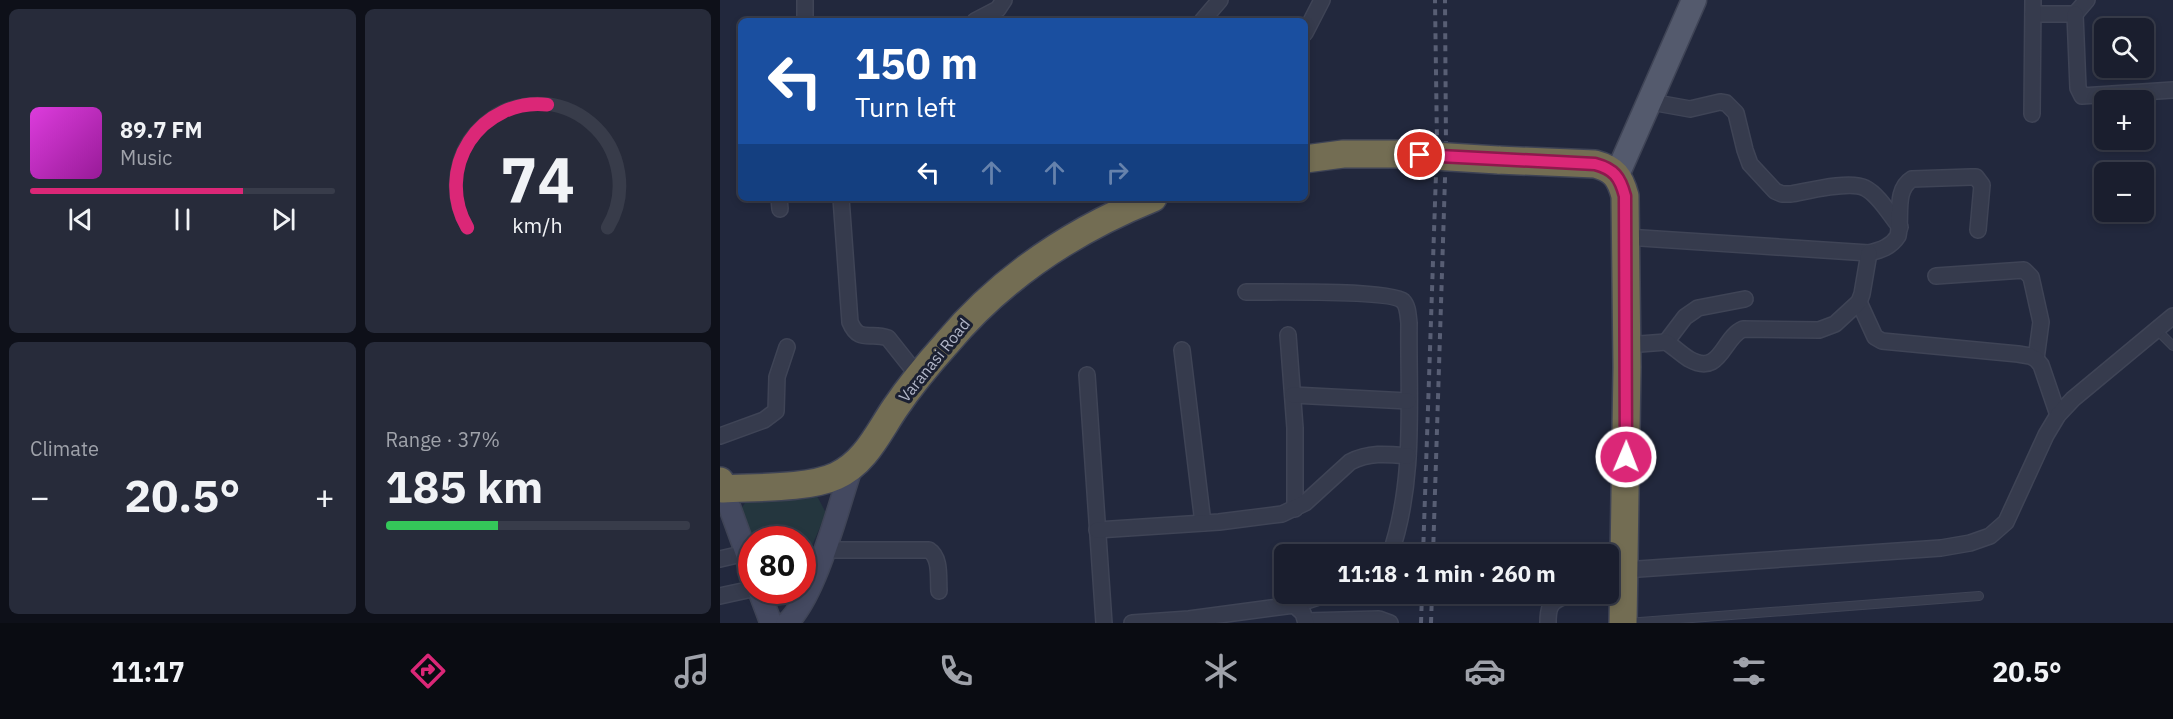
<!DOCTYPE html>
<meta charset="utf-8">
<style>
body{margin:0;font-family:"IBM Plex Sans",sans-serif;background:#272b3a;color:#f1f3f6;height:100vh;display:flex;flex-direction:column;font-size:22px;white-space:nowrap}
*{box-sizing:border-box;margin:0}
p{font-size:20px;color:#9fa2aa}
.icon{flex:none;width:33px;height:33px;fill:none;stroke:currentColor;stroke-width:2;stroke-linecap:round;stroke-linejoin:round}
.map{position:relative;flex:1;overflow:hidden}
.panel{display:flex;flex-direction:column;gap:9px;padding:9px;background:#0e1019;width:720px}
.panel>*{flex:none}
.hud{position:absolute;left:18px;top:18px;width:570px;height:183px;border-radius:9px;box-shadow:0 3px 9px #0003,0 0 0 2px #383c4a;background:#1a4fa0;color:#fff;overflow:hidden}
.controls{position:absolute;left:1374px;top:18px;display:grid;gap:12px}
.controls a{display:grid;place-items:center;width:60px;height:60px;border-radius:9px;background:#1a1e2e;box-shadow:0 3px 9px #0003,0 0 0 2px #383c4a;font-size:30px}
.speed{position:absolute;left:18px;top:526px;display:flex;gap:12px;font-size:30px;font-weight:700;text-align:center}
.speed>*{display:grid;place-content:center;width:78px;height:78px;border-radius:50%;background:#1a1e2e;box-shadow:0 3px 9px #0003,0 0 0 2px #383c4a;line-height:1}
.speed .limit{border:9px solid #d22;background:#fff;color:#111}
.pin{position:absolute;display:grid;place-items:center;width:51px;height:51px;color:#fff;margin:-26px;border:3px solid #fff;border-radius:50%;box-shadow:0 2px 6px #0007}
.me{position:absolute;width:66px;margin:-33px;rotate:1deg;stroke-linejoin:round;filter:drop-shadow(0 0 4px #0008)}
.turn{display:flex;align-items:center;gap:21px;height:126px;padding:0 18px;font-size:27px}
.turn .icon{width:78px;height:78px;stroke-width:2.5}
.turn b{display:block;font-size:42px;line-height:51px}
.lanes{display:flex;align-items:center;height:57px;padding:0 18px;background:#0003;justify-content:center;gap:30px;direction:ltr}
.lanes .off{opacity:.35}
.big{font-size:45px;font-weight:800;line-height:1.1}
.panel .card{flex:1;display:flex;flex-direction:column;justify-content:center;gap:9px;min-width:0;padding:0 21px;border-radius:9px;background:#272b3a}
.panel .dial{align-items:center;gap:0}
.dial svg{height:156px;overflow:visible;fill:none;stroke:#383c4a;stroke-width:7;stroke-linecap:round;text-anchor:middle}
.dial text{fill:#f1f3f6;stroke:none}
.song{display:flex;align-items:center;gap:18px}
.cover{width:72px;height:72px;border-radius:9px;background:linear-gradient(135deg,hsl(300 70% 55%),hsl(300 70% 35%))}
.played{height:6px;border-radius:3px;background:linear-gradient(90deg,#db2777 70%,#383c4a 70%)}
.keys{display:flex;justify-content:space-around;direction:ltr}
.heat{display:flex;justify-content:space-between;align-items:center;font-size:33px;direction:ltr}
.charge{height:9px;border-radius:4px;background:linear-gradient(90deg,#34c759 37%,#383c4a 0)}
.panel .tiles{flex:1;display:grid;gap:9px;grid-template-columns:repeat(2,1fr)}
.trip{position:absolute;left:554px;top:544px;width:345px;height:60px;border-radius:9px;background:#1a1e2e;box-shadow:0 3px 9px #0003,0 0 0 2px #383c4a;font-weight:800;line-height:60px;text-align:center}
.tabs{display:flex;height:96px;justify-content:space-around;align-items:center;background:#0a0c12;color:#9fa2aa}
.tabs .icon{width:42px;height:42px}
.tabs .current{color:#db2777}
.tabs b{font-size:27px;color:#f1f3f6}
main{display:flex;flex:1;min-height:0}
.map>svg:first-child{display:block}
.green{fill:#24363e}
.lines{fill:none;stroke-linecap:round;stroke-linejoin:round}
.lane-casing{stroke:#3f4456;stroke-width:10}
.street-casing{stroke:#3f4456;stroke-width:18}
.secondary-casing{stroke:#3f4456;stroke-width:24}
.primary-casing{stroke:#3f4456;stroke-width:27}
.highway-casing{stroke:#3e4355;stroke-width:30}
.lane{stroke:#363b4d;stroke-width:8}
.street{stroke:#363b4d;stroke-width:15}
.secondary{stroke:#444960;stroke-width:21}
.primary{stroke:#545a6d;stroke-width:24}
.highway{stroke:#736d53;stroke-width:27}
.rail{stroke:#585e74;stroke-width:4;stroke-dasharray:6 6;stroke-linecap:butt}
.highway-bridge-casing{stroke:#3e4355;stroke-width:30;stroke-linecap:butt}
.highway-bridge{stroke:#736d53;stroke-width:27}
.route-casing{stroke:#8e194d;stroke-width:15}
.route{stroke:#db2777;stroke-width:10}
.labels{text-anchor:middle;dominant-baseline:central;stroke-width:6;stroke-linejoin:round;paint-order:stroke}
.street-label{font-size:16px;fill:#b2b6c8;stroke:#1b2032}
</style>
<main>
<section class="panel">
<div class="tiles">
<div class="card">
<div class="song"><i class="cover"></i><div><b>89.7 FM</b><p>Music</p></div></div>
<div class="played"></div>
<div class="keys"><svg class="icon" aria-label="previous" viewBox="0 0 24 24"><path d="M18 5L8 12l10 7zM5 5v14"/></svg><svg class="icon" aria-label="pause" viewBox="0 0 24 24"><path d="M8 5v14M16 5v14"/></svg><svg class="icon" aria-label="next" viewBox="0 0 24 24"><path d="M6 5l10 7-10 7zM19 5v14"/></svg></div>
</div>
<div class="card dial"><svg viewBox="0 0 100 80">
<path d="M14 69A42 42 0 1 1 86 69"/>
<path d="M14 69A42 42 0 0 1 55 6" stroke="#db2777"/>
<text x="50" y="56" font-size="32" font-weight="700">74</text>
<text x="50" y="72" font-size="11">km/h</text>
</svg></div>
<div class="card"><p>Climate</p>
<div class="heat"><a>−</a><b class="big">20.5°</b><a>+</a></div>
</div>
<div class="card"><p>Range · 37%</p><b class="big">185 km</b><div class="charge"></div></div>
</div>
</section>
<div class="map">
<svg width="1453" height="623" viewBox="0 0 1453 623">
<rect width="100%" height="100%" fill="#22283d"/>
<path class="green" d="M96 494 106 513 83 567 82 540H32L19 512 29 497Z"/>
<g class="lines">
<defs>
<g id="lane">
<path d="M1438 331 1453 346"/>
<path d="M907 623 1259 596"/>
</g>
<g id="street">
<path d="M1313 14H1355L1367 0"/>
<path d="M1355 14 1358 88 1362 96 1453 90"/>
<path d="M85 21V0"/>
<path d="M255 21 278 9 284 0"/>
<path d="M482 21 500 0"/>
<path d="M585 33 602 0"/>
<path d="M931 102 970 109 1000 102 1006 103 1016 113 1025 150 1030 164 1055 191 1062 194H1071C1088 191 1130 180 1145 188 1159 195 1170 215 1180 227"/>
<path d="M1312 114 1313 0"/>
<path d="M59 198 60 209"/>
<path d="M121 198 130 322C139 344 151 331 168 338L199 377"/>
<path d="M906 237 1149 253C1161 250 1171 247 1178 236 1182 217 1174 190 1192 179L1251 177H1256L1262 185 1258 230"/>
<path d="M1216 276 1304 270 1311 277 1321 322 1316 359"/>
<path d="M526 292C549 292 671 290 683 301 688 306 688 315 689 323 688 400 696 481 670 555"/>
<path d="M1139 302 1155 337 1162 341 1298 354 1310 356 1316 359 1321 365 1338 415"/>
<path d="M568 335 575 428V509"/>
<path d="M946 342 965 317 978 308 1025 299"/>
<path d="M907 345 946 342C954 347 961 354 969 359 1001 377 1002 338 1023 329L1099 330 1115 324 1139 302 1142 294 1149 253"/>
<path d="M462 350 483 523"/>
<path d="M367 375 384 623"/>
<path d="M573 395 688 401"/>
<path d="M0 436 44 420 56 411 57 377 67 347"/>
<path d="M377 530 499 522 562 514 585 503 630 462C649 452 667 454 688 456"/>
<path d="M105 550H209C221 558 218 577 219 591"/>
<path d="M0 559 26 553"/>
<path d="M904 570 1221 548 1250 543 1270 536 1286 522 1326 435 1338 415 1353 399 1453 316"/>
<path d="M0 596 32 589"/>
<path d="M574 605 608 594"/>
<path d="M586 621 659 619 670 623"/>
<path d="M412 623 469 619 574 605 583 613 586 623"/>
<path d="M828 623C828 610 829 602 843 597L903 593"/>
</g>
<g id="secondary">
<path d="M3 489 32 569"/>
<path d="M39 591 51 623"/>
<path d="M67 623C97 594 118 507 132 466"/>
</g>
<path id="primary" d="M897 175 974 0"/>
<g id="highway">
<path d="M585 159 623 154H680"/>
<path d="M778 160 875 164C894 169 900 177 905 196L907 367 903 623"/>
<path d="M0 481 3 489C34 487 88 489 116 476 145 463 158 433 175 408 190 386 208 364 226 344 281 278 354 230 433 198"/>
</g>
</defs>
<use href="#lane" class="lane-casing"/>
<use href="#street" class="street-casing"/>
<use href="#secondary" class="secondary-casing"/>
<use href="#primary" class="primary-casing"/>
<use href="#highway" class="highway-casing"/>
<use href="#lane" class="lane"/>
<use href="#street" class="street"/>
<use href="#secondary" class="secondary"/>
<use href="#primary" class="primary"/>
<use href="#highway" class="highway"/>
<g class="rail">
<path d="M703 555 717 144 715 0"/>
<path d="M713 555 726 147 725 0"/>
<path d="M701 623 702 594"/>
<path d="M711 623 712 594"/>
</g>
<defs>
<path id="highway-bridge" d="M680 154 778 160"/>
</defs>
<use href="#highway-bridge" class="highway-bridge-casing"/>
<use href="#highway-bridge" class="highway-bridge"/>
</g>
<g class="lines">
<defs>
<path id="route" d="M700 155 875 164C894 169 900 177 905 196L906 457"/>
</defs>
<use href="#route" class="route-casing"/>
<use href="#route" class="route"/>
</g>
<g class="labels">
<g class="street-label">
<text transform="translate(214 360) rotate(-51)">Varanasi Road</text>
</g>
</g>
</svg>
<div class="controls">
<a><svg class="icon" aria-label="search" viewBox="0 0 24 24"><circle cx="10" cy="10" r="6"/><path d="M15 15l6 6"/></svg></a>
<a>+</a>
<a>−</a>
</div>
<div class="speed"><div class="limit">80</div></div>
<div class="pin" style="left:700px;top:155px;background:#d93025"><svg class="icon" aria-label="arrive" viewBox="0 0 24 24"><path d="M6 21V4h12l-3 4 3 4H6"/></svg></div>
<svg class="me" style="left:906px;top:457px" viewBox="-20 -20 40 40"><circle r="17" fill="#db2777" stroke="#fff" stroke-width="3"/><path d="M0-11L8 9 0 5-8 9z" fill="#fff"/></svg>
<div class="trip">11:18 · 1 min · 260 m</div>
<div class="hud">
<div class="turn"><svg class="icon" aria-label="left" viewBox="0 0 24 24"><path d="M17 20v-9H6M10 6l-5 5 5 5"/></svg><div><b>150 m</b>Turn left</div></div>
<div class="lanes"><svg class="icon" aria-label="left" viewBox="0 0 24 24"><path d="M17 20v-9H6M10 6l-5 5 5 5"/></svg><svg class="icon off" aria-label="ahead" viewBox="0 0 24 24"><path d="M12 20V5M6 11l6-6 6 6"/></svg><svg class="icon off" aria-label="ahead" viewBox="0 0 24 24"><path d="M12 20V5M6 11l6-6 6 6"/></svg><svg class="icon off" aria-label="right" viewBox="0 0 24 24"><path d="M7 20v-9h11M14 6l5 5-5 5"/></svg></div>
</div>
</div>
</main>
<nav class="tabs">
<b>11:17</b>
<svg class="icon current" aria-label="directions" viewBox="0 0 24 24"><path d="M12 3l9 9-9 9-9-9zM9 14v-3h6M13 9l2 2-2 2"/></svg>
<svg class="icon" aria-label="music" viewBox="0 0 24 24"><path d="M9 18V5l10-2v13"/><circle cx="6" cy="18" r="3"/><circle cx="16" cy="16" r="3"/></svg>
<svg class="icon" aria-label="phone" viewBox="0 0 24 24"><path d="M5 4h4l2 5-3 2q2 4 5 5l2-3 5 2v4C11 20 4 13 5 4z"/></svg>
<svg class="icon" aria-label="climate" viewBox="0 0 24 24"><path d="M12 3v18M4 7l16 10M4 17L20 7"/></svg>
<svg class="icon" aria-label="car" viewBox="0 0 24 24"><path d="M5 17H2v-5l4-1 3-4h7l3 4 3 1v5h-3M9 17h6M6 11h13"/><circle cx="7" cy="17" r="2"/><circle cx="17" cy="17" r="2"/></svg>
<svg class="icon" aria-label="filters" viewBox="0 0 24 24"><path d="M4 7h16M4 17h16"/><circle cx="9" cy="7" r="2"/><circle cx="15" cy="17" r="2"/></svg>
<b>20.5°</b>
</nav>
